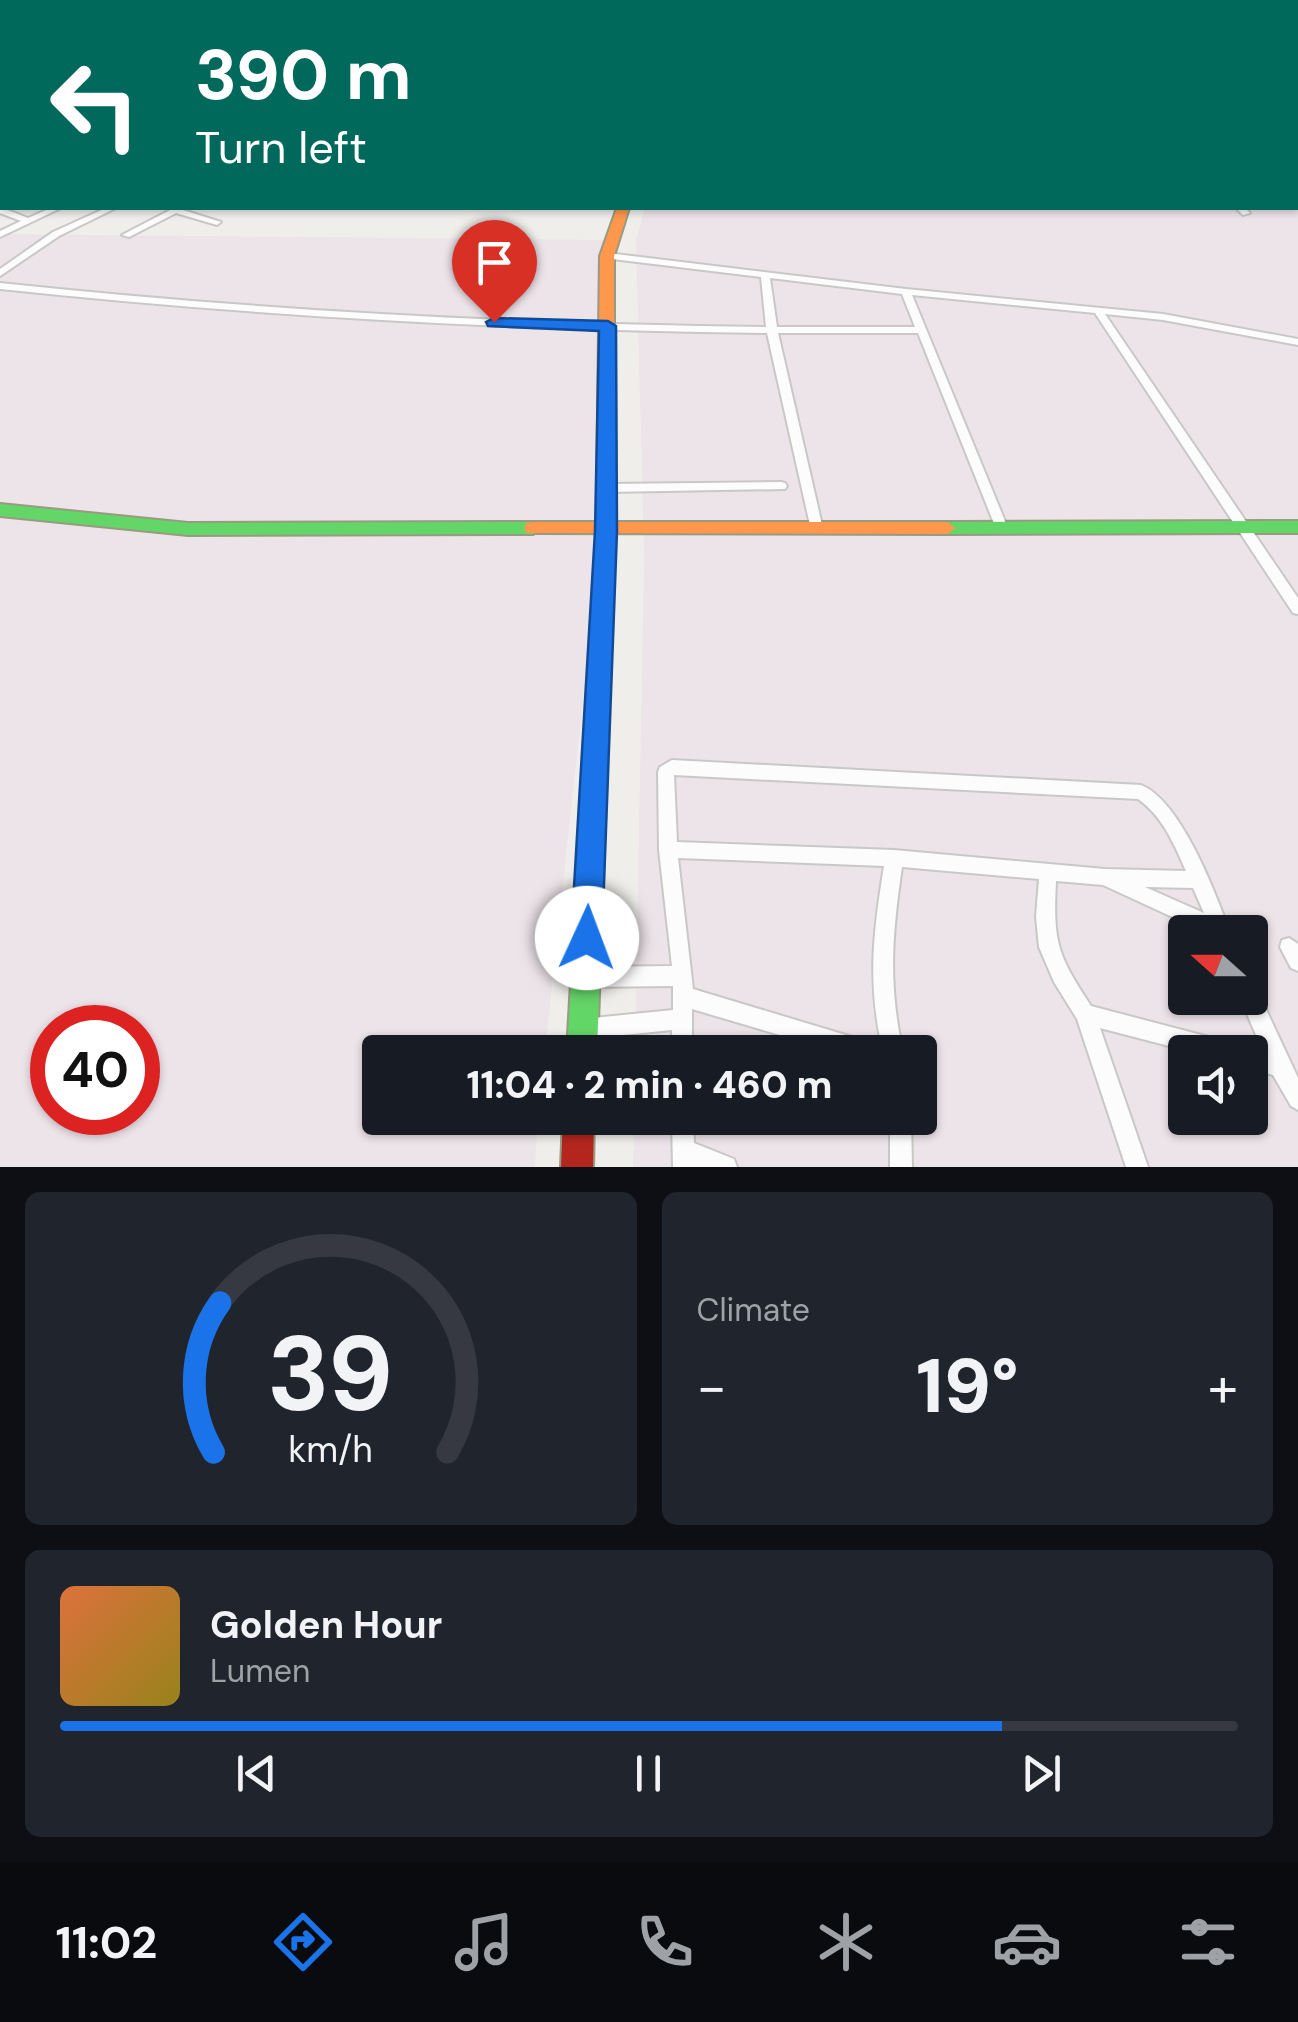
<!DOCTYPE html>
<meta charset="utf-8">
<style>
body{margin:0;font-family:"DM Sans",sans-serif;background:#20242c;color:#f1f3f6;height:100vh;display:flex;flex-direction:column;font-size:38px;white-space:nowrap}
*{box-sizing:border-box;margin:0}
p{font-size:32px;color:#9ea1a6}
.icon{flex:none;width:55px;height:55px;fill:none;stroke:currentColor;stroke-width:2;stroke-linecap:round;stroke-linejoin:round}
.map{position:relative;height:1167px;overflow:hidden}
.details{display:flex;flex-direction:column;gap:25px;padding:25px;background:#0d0f14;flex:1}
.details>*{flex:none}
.hud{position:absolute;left:0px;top:0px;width:1300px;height:210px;box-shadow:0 2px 8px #0004;background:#00695c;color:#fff;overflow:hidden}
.needle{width:65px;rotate:291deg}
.tools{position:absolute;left:1168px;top:915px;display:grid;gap:20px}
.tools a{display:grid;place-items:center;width:100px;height:100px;border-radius:10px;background:#171b24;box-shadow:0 2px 8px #0004;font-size:50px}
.speed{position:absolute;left:30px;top:1005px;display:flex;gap:20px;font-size:50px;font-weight:700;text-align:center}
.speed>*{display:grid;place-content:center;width:130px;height:130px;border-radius:50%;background:#171b24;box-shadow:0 2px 8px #0004;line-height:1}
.speed .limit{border:15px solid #d22;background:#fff;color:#111}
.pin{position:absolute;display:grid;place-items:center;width:85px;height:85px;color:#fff;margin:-102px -42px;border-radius:50% 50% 50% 0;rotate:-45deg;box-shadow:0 0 10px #0007}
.pin .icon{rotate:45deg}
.me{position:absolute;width:110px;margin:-55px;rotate:2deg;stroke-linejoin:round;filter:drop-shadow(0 0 8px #0008)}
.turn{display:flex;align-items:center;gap:35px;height:210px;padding:0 30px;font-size:45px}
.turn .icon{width:130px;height:130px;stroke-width:2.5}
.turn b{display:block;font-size:70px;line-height:85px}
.big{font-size:75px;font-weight:800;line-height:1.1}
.details .card{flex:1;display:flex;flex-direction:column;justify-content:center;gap:15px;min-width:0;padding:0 35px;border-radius:15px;background:#20242c}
.details .dial{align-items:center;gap:0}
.dial svg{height:260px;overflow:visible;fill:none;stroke:#363941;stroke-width:7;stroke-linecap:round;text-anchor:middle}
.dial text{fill:#f1f3f6;stroke:none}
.song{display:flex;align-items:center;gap:30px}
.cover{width:120px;height:120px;border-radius:15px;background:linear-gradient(135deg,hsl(20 70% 55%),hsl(50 70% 35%))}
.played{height:10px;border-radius:5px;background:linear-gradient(90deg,#1a73e8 80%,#363941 80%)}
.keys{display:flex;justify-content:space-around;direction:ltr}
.heat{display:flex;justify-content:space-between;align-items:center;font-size:55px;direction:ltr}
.details .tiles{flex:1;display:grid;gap:25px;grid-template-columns:1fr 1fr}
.card:last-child{grid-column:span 2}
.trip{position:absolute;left:362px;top:1035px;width:575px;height:100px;border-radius:10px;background:#171b24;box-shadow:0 2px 8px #0004;font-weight:800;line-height:100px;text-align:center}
.tab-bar{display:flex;height:160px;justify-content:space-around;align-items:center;background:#090b0e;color:#9ea1a6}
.tab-bar .icon{width:70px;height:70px}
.tab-bar .active{color:#1a73e8}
.tab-bar b{font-size:45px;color:#f1f3f6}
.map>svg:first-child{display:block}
.industrial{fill:#ede4e9;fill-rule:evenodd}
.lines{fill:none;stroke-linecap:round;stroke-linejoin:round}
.street-casing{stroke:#c9c8c7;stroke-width:4}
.fast-casing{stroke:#999a82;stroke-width:4}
.slow-casing{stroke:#999a82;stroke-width:4}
.jam-casing{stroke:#999a82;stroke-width:4}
.street{fill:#fdfcfc;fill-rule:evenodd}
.fast{fill:#63d668;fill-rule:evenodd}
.slow{fill:#ff974d;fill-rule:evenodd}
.jam{fill:#b3261e;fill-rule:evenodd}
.route{fill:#1a73e8;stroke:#114b97;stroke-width:2.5}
</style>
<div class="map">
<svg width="1298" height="1167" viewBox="0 0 1298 1167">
<rect width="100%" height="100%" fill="#f0eeeb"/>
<g class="industrial">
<path d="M688 0H1147L1154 2H688Z"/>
<path d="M1298 190V1167H633L634 1118H920V1052H635L644 557 636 240 645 208H1298ZM1185 932H1250V998H1185ZM1185 1052H1250V1118H1185Z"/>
<path d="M0 234 605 240 601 533 545 1052H380V1118H538L535 1167H0ZM52 1028H138V1112H52Z"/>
</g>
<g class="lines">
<defs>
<g id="street">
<path d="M552 0H558L559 2H554Z"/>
<path d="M798 0H804L805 2H800Z"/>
<path d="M2 7V11L0 12V8Z"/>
<rect x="0" y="30" width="2" height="4"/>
<rect x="0" y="40" width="2" height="4"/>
<path d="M2 56V60L0 61V57Z"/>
<path d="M2 71V75L0 76V72Z"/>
<path d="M0 89H2V94L0 95Z"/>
<path d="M0 106H2V110L0 111Z"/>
<rect x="0" y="141" width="2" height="5"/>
<rect x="0" y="187" width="2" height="5"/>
<path d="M0 207 28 218 51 208H61L0 237V231L21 221 0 213Z"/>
<path d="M106 208H116L59 236 0 276V269L53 232Z"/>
<path d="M174 208H184L183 210 221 222 217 225 176 213 129 237 122 235Z"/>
<path d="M1236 208H1245L1250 213 1243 215Z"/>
<path d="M607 253 906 289 1163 314 1298 339V345L1163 320 1105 314 1298 598V614L1293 613 1095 313 912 295 1007 526 1001 530 995 526 918 333H778L822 525 816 529 810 525 767 333C511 330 255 316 0 289V283C255 310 510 324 766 327L761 277 604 258 602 256ZM770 278 902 294 915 327H777Z"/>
<path d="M781 482 785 483 787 486 785 489 606 492 600 488 606 484Z"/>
<path d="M672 760 1141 785C1181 801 1215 892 1230 932H1205L1103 885 1056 881C1053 943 1057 954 1091 1006L1228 1042 1235 1045 1238 1052H1192L1100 1028 1148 1167H1126L1077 1019 1054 982 1039 947 1036 917 1039 879 902 867C892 935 888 984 903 1052H883C867 984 873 934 884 866L678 858 693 989 869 1042 876 1045 879 1052H837L692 1009V1052H672V1030L583 1039 576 1036 573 1029 576 1022 583 1019 673 1010V986L585 987 578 984 575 977 578 970 585 967 672 966 659 850 658 772 660 767ZM674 775 1138 799C1162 815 1175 846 1186 871L1105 869 894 850 677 842ZM1145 887 1193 888 1204 913Z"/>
<path d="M1289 938 1298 944V971L1291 968 1280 947 1282 940Z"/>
<path d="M1250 987 1257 990 1298 1078V1110L1291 1106 1273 1075 1250 1068V1052H1242L1250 1048 1263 1051 1240 998H1250Z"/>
<path d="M672 1118H693L694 1143 734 1159 737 1167H673Z"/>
<path d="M890 1118H911L912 1167H890Z"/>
</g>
<g id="fast">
<rect x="681" y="0" width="8" height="2"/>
<path d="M606 400 614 405 615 531 597 1052H567L597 531 598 405Z"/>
<path d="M0 504 188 523 533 522 542 528 533 534 188 535 0 516Z"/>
<path d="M1298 521V533L947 534 938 528 947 522Z"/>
</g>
<g id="slow">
<path d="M617 208H629L614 256V405L606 410 598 405 600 256Z"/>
<path d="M533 522H947L956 528 947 534 526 533 524 528 526 523Z"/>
</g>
<path id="jam" d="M563 1118H594L593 1167H561Z"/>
</defs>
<use href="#street" class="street-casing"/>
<use href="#fast" class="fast-casing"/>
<use href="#slow" class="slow-casing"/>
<use href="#jam" class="jam-casing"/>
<use href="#street" class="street"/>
<use href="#fast" class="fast"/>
<use href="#slow" class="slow"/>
<use href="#jam" class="jam"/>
</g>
<path class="route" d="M494 318 608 321 616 326 617 531 602 938 598 949 587 954 576 949 571 938 595 531 599 331 488 326 486 322Z"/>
</svg>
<div class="tools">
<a><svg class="needle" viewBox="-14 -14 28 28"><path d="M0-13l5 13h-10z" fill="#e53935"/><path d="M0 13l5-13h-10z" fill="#9ea1a6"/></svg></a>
<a><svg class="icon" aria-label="sound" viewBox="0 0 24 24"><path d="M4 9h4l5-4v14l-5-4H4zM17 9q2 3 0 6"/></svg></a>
</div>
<div class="speed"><div class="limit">40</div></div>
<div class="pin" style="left:494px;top:322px;background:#d93025"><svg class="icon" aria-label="arrive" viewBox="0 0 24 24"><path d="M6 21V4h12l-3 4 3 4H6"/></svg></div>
<svg class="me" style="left:587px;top:938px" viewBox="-20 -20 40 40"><circle r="19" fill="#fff"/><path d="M0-13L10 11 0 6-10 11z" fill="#1a73e8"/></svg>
<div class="trip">11:04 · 2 min · 460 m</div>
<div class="hud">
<div class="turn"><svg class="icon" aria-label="left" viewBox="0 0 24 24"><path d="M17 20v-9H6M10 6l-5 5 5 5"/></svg><div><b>390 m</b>Turn left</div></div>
</div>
</div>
<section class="details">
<div class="tiles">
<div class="card dial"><svg viewBox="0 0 100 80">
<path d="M14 69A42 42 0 1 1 86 69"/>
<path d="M14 69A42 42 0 0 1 16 23" stroke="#1a73e8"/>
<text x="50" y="56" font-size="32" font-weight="700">39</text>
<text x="50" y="72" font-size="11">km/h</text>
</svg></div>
<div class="card"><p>Climate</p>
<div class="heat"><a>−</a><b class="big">19°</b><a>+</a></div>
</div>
<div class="card">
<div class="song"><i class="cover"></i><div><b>Golden Hour</b><p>Lumen</p></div></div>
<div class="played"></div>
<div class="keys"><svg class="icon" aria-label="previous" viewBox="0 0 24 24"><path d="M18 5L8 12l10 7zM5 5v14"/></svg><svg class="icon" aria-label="pause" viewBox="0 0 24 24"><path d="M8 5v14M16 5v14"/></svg><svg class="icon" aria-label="next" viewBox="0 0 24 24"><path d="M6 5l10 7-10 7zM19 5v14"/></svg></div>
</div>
</div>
</section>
<nav class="tab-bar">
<b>11:02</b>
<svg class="icon active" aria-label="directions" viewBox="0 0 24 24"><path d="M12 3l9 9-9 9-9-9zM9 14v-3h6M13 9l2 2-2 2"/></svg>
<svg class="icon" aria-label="music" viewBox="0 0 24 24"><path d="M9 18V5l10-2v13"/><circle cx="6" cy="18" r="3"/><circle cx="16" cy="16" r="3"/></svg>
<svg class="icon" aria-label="phone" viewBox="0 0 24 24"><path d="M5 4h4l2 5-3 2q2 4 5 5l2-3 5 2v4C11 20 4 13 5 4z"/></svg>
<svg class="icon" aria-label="climate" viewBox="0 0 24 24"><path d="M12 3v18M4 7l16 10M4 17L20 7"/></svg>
<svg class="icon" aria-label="car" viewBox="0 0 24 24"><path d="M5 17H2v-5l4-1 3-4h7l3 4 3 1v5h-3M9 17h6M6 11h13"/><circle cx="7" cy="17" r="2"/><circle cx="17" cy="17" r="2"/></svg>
<svg class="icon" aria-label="filters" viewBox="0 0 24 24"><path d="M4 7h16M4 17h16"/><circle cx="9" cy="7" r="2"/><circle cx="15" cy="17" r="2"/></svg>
</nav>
